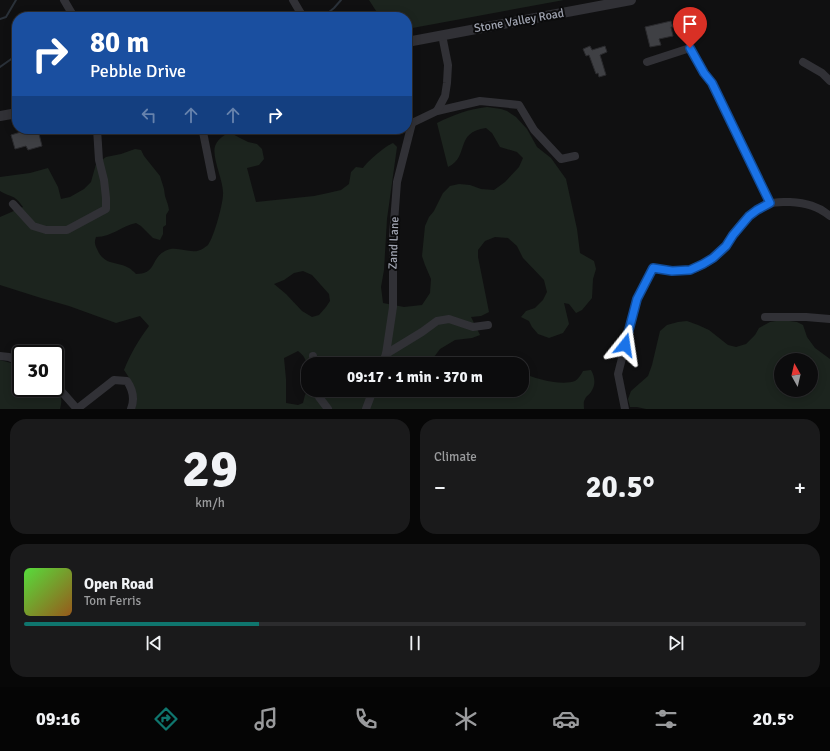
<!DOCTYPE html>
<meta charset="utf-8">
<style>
body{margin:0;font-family:Signika,sans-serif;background:#1a1a1b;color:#f1f3f6;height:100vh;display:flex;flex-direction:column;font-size:15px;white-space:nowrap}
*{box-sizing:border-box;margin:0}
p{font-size:13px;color:#9a9b9d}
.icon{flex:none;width:22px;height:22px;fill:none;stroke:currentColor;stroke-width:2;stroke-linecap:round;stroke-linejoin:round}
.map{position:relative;height:409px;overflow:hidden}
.drawer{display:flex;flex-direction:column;gap:10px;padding:10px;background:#070707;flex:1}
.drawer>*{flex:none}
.top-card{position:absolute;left:12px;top:12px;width:400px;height:122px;border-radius:16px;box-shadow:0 2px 10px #0003,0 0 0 1px #2c2c2e;background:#1a4fa0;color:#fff;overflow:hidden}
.needle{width:26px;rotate:352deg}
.buttons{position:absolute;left:774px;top:353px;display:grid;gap:8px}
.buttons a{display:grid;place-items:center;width:44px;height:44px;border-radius:50%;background:#0c0c0d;box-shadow:0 2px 10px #0003,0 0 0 1px #2c2c2e;font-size:20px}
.speed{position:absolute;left:12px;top:345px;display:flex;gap:8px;font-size:20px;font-weight:700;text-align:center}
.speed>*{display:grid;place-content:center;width:52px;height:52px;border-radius:50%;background:#0c0c0d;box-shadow:0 2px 10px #0003,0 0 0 1px #2c2c2e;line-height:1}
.speed .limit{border:2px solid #111;border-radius:6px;background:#fff;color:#111}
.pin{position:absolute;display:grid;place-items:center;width:34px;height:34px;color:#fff;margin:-41px -17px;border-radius:50% 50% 50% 0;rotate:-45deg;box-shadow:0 0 4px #0007}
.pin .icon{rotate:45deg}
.me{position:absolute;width:44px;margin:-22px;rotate:15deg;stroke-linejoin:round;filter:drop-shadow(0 0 3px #0008)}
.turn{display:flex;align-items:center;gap:14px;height:84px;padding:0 12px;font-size:18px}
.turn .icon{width:52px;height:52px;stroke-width:2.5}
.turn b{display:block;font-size:28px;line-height:34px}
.lanes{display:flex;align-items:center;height:38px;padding:0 12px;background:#0003;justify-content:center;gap:20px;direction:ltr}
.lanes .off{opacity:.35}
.big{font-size:30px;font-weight:700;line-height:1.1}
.drawer .tile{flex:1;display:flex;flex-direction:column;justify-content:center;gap:6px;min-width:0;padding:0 14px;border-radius:16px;background:#1a1a1b}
.drawer .dial{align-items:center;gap:0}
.dial b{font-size:52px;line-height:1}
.song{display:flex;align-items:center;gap:12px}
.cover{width:48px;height:48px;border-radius:6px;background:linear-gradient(135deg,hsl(110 70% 55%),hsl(30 70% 35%))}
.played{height:4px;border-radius:2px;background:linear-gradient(90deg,#0f766e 30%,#2c2c2e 30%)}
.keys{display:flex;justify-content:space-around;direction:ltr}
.heat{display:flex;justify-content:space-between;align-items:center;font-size:22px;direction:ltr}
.drawer .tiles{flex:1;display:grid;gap:10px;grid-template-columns:1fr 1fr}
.tile:last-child{grid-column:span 2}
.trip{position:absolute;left:301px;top:357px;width:228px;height:40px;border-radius:16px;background:#0c0c0d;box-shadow:0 2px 10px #0003,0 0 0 1px #2c2c2e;font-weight:700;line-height:40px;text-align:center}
.tabs{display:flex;height:64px;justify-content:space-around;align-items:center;background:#050505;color:#9a9b9d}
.tabs .icon{width:28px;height:28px}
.tabs .on{color:#0f766e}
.tabs b{font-size:18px;color:#f1f3f6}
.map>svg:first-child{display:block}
.green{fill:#1c241e;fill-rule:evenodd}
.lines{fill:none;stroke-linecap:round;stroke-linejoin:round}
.stream{stroke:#2a3139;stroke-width:2}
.building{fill:#3f4044;stroke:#2a2a2d}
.minor{stroke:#313136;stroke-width:8}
.tertiary{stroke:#313136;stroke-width:10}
.route-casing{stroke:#114b97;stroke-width:10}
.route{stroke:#1a73e8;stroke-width:7}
.labels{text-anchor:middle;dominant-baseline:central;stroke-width:4;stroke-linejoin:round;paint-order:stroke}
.street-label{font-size:12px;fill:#a1a5b2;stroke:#0b0b0c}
</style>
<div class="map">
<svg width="830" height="409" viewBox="0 0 830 409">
<rect width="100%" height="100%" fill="#101011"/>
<g class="green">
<path d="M369 0H564L407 29V17H380Z"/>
<path d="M487 107 501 109 507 111 516 117 527 129 537 147 551 158 566 179 577 229 580 253 594 261 596 269 593 279 592 298 582 310 576 313 569 304 564 303 569 324 563 333 549 338 538 334 532 327 529 321 521 317 526 311 535 308 543 300 547 292 544 280 523 258 517 246 508 238 495 237 485 241 478 250V257L489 312 481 316 471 317 480 335 472 338 455 340 440 349 434 357 431 364H308V370C307 362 305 356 298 351L284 358 286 379V403L298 405 303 403 305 395 308 390H522V372C533 379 562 386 575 381 578 379 581 375 583 371L591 370C595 377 596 385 591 392 589 395 586 396 585 399 583 402 584 405 584 409H135C140 394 132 382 124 370 131 353 138 341 149 326L140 316 116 323 69 306 41 298 0 285V217L23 207C14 194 12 198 0 191V177L30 173 48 168 58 187 61 199 70 197 84 189 91 182 96 164 106 157 121 154 135 149 141 150 144 156 160 176 164 189 165 196 168 205 169 210 166 215V225L163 227V234L160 240 153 238 141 226 136 223C121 226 112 237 96 237 94 242 95 245 97 249 104 266 117 261 129 268 131 269 134 272 136 274 157 274 150 259 165 251 178 244 192 257 204 248 205 247 207 246 208 245 214 237 224 201 223 192 223 179 210 154 216 144 218 139 225 135 229 132L240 138 248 142 257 144 262 149 264 159 259 165 247 168 256 202 314 196 328 193 341 190 349 184 351 172 356 167 363 168C368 161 385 146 393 143L397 147 387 219 384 270 381 287 383 303 404 307 422 305 430 293 431 279 425 265 422 256 425 226 429 217 434 211 443 193 450 186 459 184 470 185 481 189 494 190 505 182 519 167 523 158 517 152 500 147 492 133 486 128C454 132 470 157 448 167L437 123C453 115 469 109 487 107ZM303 271 312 275 329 294 330 301 326 307 319 315 312 317 302 311 286 294 274 284 284 280 294 273Z"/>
<path d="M782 320 797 322 803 325 807 337 815 348 830 359V409H646L637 407H630L628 399 631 391 648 376 652 365 660 331 667 325 678 322 687 321 698 325 709 330 728 345 736 347 746 344 755 335 759 328 770 322ZM781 360H811V390H781Z"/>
<path d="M495 357H514L516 364H464L468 359Z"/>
<path d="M0 360 15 364 21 367V388H54C61 397 63 398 60 409H0Z"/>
</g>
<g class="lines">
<g class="stream">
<path d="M323 17 334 8 341 0"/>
<path d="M0 19 6 17 16 0"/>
<path d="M0 67 17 55"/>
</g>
</g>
<g class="building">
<path d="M671 21 673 27H671L673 36 659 39 661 45 650 47 645 27Z"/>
<path d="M590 46 592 50 605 46 607 52 600 55 606 75 599 77 598 73 596 74 589 55 586 56 583 49Z"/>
<path d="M38 130 42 146 28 150 26 146 15 149 11 135 24 131 25 133Z"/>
</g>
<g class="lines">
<g class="minor">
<path d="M64 0 74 17"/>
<path d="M293 0 303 17"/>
<path d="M647 62 690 48 704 73 712 83 770 203"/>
<path d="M803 62 822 73 830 81"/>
<path d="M437 111 480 101 519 105 534 130 561 159 575 156"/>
<path d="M408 124 412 123 437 111 445 96 447 83 448 65 442 35"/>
<path d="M202 129 203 132 212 177"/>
<path d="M318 130 361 131 372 129"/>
<path d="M13 204 33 226 46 230H67L106 209V198L104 180 99 160 97 129"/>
<path d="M765 317H806L830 319"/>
<path d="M386 354 422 332 437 321 449 319 473 327 488 325"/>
<path d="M0 356 9 357 21 362"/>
<path d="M313 356 314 364"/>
<path d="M382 364 386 354 393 307V236L397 182 412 123"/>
<path d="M55 384 77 409 114 380 127 381C133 390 135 399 131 409"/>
<path d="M318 390 319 397 328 409"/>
<path d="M366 409 373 390"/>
<path d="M625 409 618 374 637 299 653 268C664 270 679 272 690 270 703 267 717 257 726 247 728 243 730 239 732 236 741 222 753 210 769 204 775 201 784 202 790 202 806 203 818 206 830 216"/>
</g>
<g class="tertiary">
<path d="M407 42 631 0"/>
<path d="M0 116 17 113"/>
</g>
</g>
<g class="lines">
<defs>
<path id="route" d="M625 345 637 299 653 268 672 271 690 270 703 264 713 258 726 246 733 235 749 216 757 210 770 203 712 83 704 73 690 48"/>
</defs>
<use href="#route" class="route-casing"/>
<use href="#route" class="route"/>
</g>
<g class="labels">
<g class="street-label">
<text transform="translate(519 21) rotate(-10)">Stone Valley Road</text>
<text transform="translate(394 243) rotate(-88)">Zand Lane</text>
</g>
</g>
</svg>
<div class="buttons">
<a><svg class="needle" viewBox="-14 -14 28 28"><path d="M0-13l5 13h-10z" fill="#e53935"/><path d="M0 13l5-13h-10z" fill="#9a9b9d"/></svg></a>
</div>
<div class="speed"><div class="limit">30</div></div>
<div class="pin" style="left:690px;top:48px;background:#d93025"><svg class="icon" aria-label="arrive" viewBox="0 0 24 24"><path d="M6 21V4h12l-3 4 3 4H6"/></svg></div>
<svg class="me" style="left:625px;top:345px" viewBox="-20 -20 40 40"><path d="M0-17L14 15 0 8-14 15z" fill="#1a73e8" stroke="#fff" stroke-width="4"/></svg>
<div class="trip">09:17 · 1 min · 370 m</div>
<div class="top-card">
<div class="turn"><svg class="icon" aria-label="right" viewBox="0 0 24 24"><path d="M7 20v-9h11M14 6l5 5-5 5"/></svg><div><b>80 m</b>Pebble Drive</div></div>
<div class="lanes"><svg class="icon off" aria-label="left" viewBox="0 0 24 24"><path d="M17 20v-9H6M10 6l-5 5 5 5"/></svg><svg class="icon off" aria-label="ahead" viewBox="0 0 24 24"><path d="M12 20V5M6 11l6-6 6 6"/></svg><svg class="icon off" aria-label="ahead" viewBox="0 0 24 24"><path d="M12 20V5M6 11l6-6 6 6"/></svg><svg class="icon" aria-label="right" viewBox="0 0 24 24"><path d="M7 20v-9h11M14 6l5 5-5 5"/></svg></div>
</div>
</div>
<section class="drawer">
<div class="tiles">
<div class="tile dial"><b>29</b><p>km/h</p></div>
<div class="tile"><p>Climate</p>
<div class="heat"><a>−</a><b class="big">20.5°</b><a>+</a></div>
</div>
<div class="tile">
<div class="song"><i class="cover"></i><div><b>Open Road</b><p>Tom Ferris</p></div></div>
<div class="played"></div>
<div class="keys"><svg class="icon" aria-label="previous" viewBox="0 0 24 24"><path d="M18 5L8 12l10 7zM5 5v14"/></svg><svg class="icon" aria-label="pause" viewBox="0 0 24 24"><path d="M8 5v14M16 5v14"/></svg><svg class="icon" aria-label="next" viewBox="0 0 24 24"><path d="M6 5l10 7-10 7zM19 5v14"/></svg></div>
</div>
</div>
</section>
<nav class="tabs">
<b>09:16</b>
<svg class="icon on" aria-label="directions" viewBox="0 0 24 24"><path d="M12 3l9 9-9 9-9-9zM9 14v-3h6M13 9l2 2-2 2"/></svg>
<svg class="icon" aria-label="music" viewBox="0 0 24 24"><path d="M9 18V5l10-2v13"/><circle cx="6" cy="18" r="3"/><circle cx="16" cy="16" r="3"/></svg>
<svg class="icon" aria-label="phone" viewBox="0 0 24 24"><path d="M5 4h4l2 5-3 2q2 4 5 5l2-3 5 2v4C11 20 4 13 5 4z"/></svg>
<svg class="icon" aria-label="climate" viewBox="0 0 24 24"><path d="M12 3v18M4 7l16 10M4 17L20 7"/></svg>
<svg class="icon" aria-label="car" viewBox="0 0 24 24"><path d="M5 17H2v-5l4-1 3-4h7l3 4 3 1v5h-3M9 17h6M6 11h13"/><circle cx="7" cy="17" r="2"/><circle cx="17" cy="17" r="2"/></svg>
<svg class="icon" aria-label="filters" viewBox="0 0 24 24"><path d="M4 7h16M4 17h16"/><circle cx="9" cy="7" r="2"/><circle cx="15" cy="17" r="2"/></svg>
<b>20.5°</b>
</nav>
